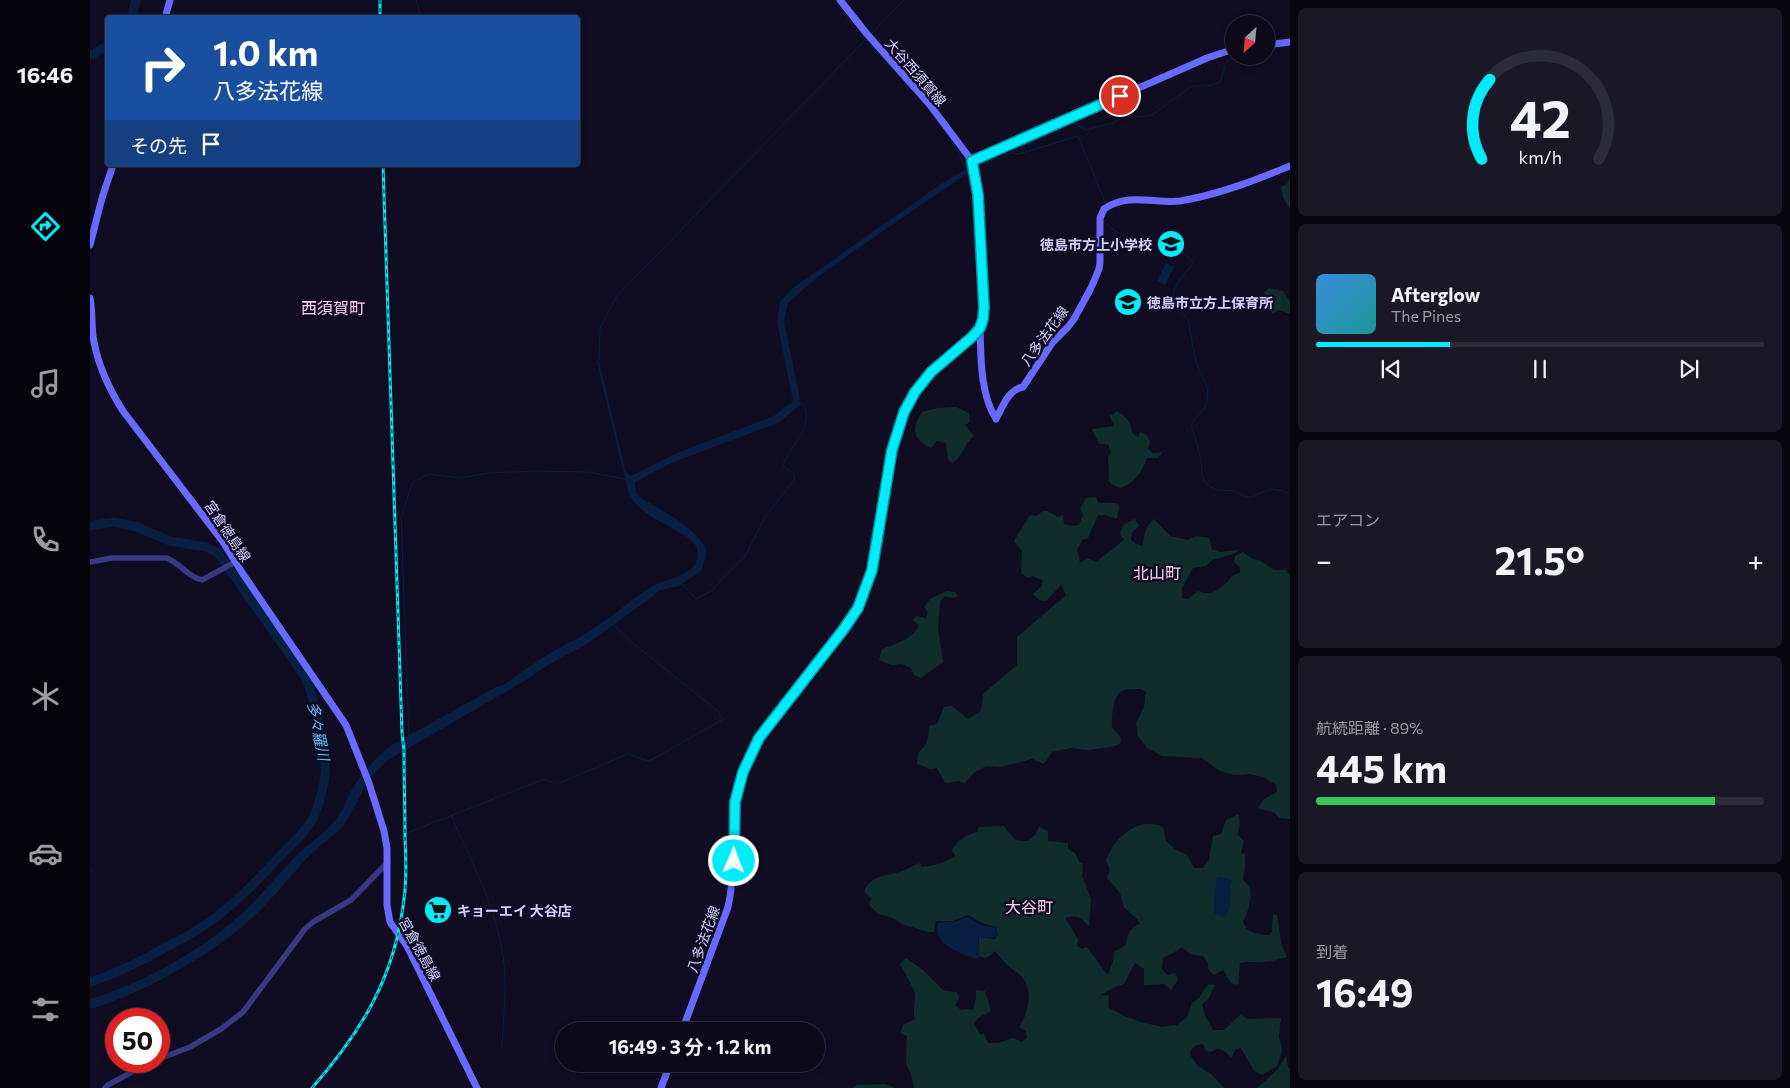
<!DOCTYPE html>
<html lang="ja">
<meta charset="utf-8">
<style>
body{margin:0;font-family:Commissioner,"Noto Sans JP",sans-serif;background:#1a1827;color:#f1f3f6;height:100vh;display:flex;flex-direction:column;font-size:19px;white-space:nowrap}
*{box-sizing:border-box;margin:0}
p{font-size:16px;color:#9a9aa2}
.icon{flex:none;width:28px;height:28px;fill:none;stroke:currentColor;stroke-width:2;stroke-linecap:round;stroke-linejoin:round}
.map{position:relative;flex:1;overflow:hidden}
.panel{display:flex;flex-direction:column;gap:8px;padding:8px;background:#07060e;width:500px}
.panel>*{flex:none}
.hud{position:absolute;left:15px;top:15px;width:475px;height:152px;border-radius:5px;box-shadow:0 2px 8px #0003,0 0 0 1px #2c2b39;background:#1a4fa0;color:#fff;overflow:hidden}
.needle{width:32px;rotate:206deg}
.tools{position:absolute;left:1135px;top:15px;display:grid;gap:10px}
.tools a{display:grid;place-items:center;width:50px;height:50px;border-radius:50%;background:#0c0a1a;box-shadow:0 2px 8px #0003,0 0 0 1px #2c2b39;font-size:25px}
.speed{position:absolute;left:15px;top:1008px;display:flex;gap:10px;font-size:25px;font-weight:700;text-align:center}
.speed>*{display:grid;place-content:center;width:65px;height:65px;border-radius:50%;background:#0c0a1a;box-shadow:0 2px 8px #0003,0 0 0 1px #2c2b39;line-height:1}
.speed .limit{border:8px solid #d22;background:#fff;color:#111}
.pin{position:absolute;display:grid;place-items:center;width:42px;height:42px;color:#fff;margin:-21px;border:2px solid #fff;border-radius:50%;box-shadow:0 1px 5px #0007}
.me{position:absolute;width:55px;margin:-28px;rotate:1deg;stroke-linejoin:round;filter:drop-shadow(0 0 4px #0008)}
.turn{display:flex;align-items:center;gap:18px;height:105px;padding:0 25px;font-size:22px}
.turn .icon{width:65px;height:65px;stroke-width:2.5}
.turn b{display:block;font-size:35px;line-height:42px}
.then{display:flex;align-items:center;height:48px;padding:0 25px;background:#0003;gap:10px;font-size:19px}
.big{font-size:38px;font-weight:700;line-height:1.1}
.panel .card{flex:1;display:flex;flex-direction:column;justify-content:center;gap:8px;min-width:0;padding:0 18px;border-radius:8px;background:#1a1827}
.panel .dial{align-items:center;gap:0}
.dial svg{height:130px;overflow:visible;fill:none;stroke:#2c2b39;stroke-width:7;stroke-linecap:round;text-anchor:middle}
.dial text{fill:#f1f3f6;stroke:none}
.song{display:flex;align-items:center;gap:15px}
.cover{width:60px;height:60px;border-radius:8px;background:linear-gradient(135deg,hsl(210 70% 55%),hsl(180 70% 35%))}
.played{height:5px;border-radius:2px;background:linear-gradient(90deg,#00ecfb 30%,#2c2b39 30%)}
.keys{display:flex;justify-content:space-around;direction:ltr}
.heat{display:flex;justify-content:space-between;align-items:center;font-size:28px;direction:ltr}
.charge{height:8px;border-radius:4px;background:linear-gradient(90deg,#34c759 89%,#2c2b39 0)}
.trip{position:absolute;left:465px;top:1022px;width:270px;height:50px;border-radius:25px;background:#0c0a1a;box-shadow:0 2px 8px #0003,0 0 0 1px #2c2b39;font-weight:700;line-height:50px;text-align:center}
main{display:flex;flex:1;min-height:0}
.tabs{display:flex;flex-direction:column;width:90px;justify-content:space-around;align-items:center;background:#05040a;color:#9a9aa2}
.tabs .icon{width:35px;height:35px}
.tabs .active{color:#00ecfb}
.tabs b{font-size:22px;color:#f1f3f6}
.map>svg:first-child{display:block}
.green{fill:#102d2b}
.water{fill:#091f41}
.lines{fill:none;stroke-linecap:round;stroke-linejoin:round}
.stream{stroke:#091f41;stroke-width:1}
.river{stroke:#091f41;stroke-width:9}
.tertiary{stroke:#383883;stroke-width:5.5}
.secondary{stroke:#6769ff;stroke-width:7}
.rail-casing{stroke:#00ecfb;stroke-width:3}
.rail{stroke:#100d23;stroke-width:1;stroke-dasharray:4;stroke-linecap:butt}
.route-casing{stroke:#0099a3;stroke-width:12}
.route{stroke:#00ecfb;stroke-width:9}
.labels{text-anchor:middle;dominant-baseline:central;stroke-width:5;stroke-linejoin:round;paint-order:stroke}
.street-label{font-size:14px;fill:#d3d0ff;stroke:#100d23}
.poi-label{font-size:14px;font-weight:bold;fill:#d3d0ff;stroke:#100d23;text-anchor:start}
.water-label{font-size:15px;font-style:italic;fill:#5ebbff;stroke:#100d23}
.quarter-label{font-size:16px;fill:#ffd2f0;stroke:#100d23}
</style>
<main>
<nav class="tabs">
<b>16:46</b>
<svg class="icon active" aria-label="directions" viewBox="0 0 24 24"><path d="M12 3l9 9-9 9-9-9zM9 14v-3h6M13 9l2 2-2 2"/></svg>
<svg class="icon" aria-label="music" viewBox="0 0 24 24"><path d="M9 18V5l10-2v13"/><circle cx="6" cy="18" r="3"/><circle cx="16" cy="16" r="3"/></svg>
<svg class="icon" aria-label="phone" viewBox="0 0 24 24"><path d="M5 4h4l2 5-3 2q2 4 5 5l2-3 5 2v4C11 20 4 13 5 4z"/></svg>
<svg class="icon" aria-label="climate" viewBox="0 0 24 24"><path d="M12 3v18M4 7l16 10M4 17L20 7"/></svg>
<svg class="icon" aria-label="car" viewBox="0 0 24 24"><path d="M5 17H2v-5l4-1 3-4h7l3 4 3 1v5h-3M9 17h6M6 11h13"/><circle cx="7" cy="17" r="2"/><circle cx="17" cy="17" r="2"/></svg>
<svg class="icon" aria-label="filters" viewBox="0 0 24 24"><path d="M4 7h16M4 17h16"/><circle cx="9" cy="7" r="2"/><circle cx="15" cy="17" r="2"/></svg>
</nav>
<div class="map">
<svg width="1200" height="1088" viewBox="0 0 1200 1088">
<rect width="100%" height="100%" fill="#100d23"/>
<g class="green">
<path d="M1200 177V209L1193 197 1191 187 1197 184Z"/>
<path d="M1179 288 1193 291 1200 301V314L1189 310 1183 314 1178 309 1174 292Z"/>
<path d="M866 407 879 413 880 422 875 425 884 436C872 446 875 455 862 463L858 460 856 443 847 441 841 448C823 440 821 428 832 412L848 408Z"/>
<path d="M1027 411C1036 416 1042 423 1042 433L1048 437 1050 432 1057 435 1060 442 1058 449 1063 453 1073 452 1068 458H1057C1051 473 1046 481 1031 488L1021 484 1019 481 1018 457 1021 453 1018 444H1009L1002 429 1024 426 1020 416Z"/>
<path d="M1006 497 1008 503H1024L1029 505 1027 519 1015 515H1008L998 538 992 540 987 550 990 563 997 558 1006 562 1034 540 1030 534 1033 525 1045 519 1049 526 1042 532 1041 540 1046 544 1053 546C1054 534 1055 527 1064 519L1080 536 1098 540 1106 536 1119 538 1122 549 1130 552 1149 550 1144 554 1122 560 1116 566 1103 568 1092 588V598L1098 599 1108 591C1122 598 1135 586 1143 575L1150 573V567L1144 562 1145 556 1153 552 1161 558 1171 561 1184 570H1195L1200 575V819L1189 818 1185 813 1168 808 1174 799 1187 792 1186 785 1173 777 1159 774 1144 775 1130 771 1112 758 1072 756 1057 748 1048 736 1046 723 1054 707 1056 692C1051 688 1048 689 1041 689 1022 689 1022 712 1022 727L1031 738 1030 744 1021 747 998 750 981 748 962 752 954 764 942 759 911 767 896 766 885 772 875 783 868 781 855 783 847 768 840 769 827 764 828 753C838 745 838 739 839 726L847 724 854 707 862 706 878 719 891 711 893 694 927 665V637L976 595 971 585 956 601 949 600 943 594 951 587 953 580 942 576 938 578 931 573 932 551 924 541 940 515 946 516 953 511H958L968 517 973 515 974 524 981 526 989 525 993 515 990 508 996 498Z"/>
<path d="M857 591 865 592 868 596 864 598 855 596 850 601 848 628 853 662 831 678 824 675 821 668 812 664 802 665 789 660 792 649C805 644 824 639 829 625L823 620 827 616 836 618 838 612 834 607 841 598Z"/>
<path d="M1149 814 1150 825 1147 834 1154 841 1151 853 1155 854V867L1153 879C1155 882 1159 886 1160 889 1162 898 1158 913 1153 921 1156 934 1168 934 1179 935L1182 932 1183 915 1187 914 1191 943 1197 957C1189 959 1181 962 1172 962 1164 963 1158 961 1150 963L1148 985 1141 983 1133 970 1124 975 1118 969V963L1113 956 1100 954 1092 947C1086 952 1080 954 1073 958L1072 969 1077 975 1085 973 1088 980 1081 990 1074 984 1054 985V969L1045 963 1034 984 1025 987 1011 995 1019 996 1018 1007 1034 1016 1051 1022 1072 1027 1087 1025 1097 1017 1102 1003 1109 998 1118 984 1125 985 1119 998 1112 1004 1115 1015 1123 1030H1134L1151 1014 1157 1019 1191 1018 1189 1036 1192 1050 1187 1066 1172 1075 1164 1071 1151 1048 1146 1049 1141 1058 1136 1052 1128 1048 1121 1052 1116 1051 1113 1044 1106 1045 1101 1050 1100 1055 1108 1066 1121 1074 1134 1088H824L821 1074 816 1064 817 1036 810 1033 813 1025 825 1019C822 1007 826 1003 825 994 822 984 815 974 810 964L816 958 833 970 854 991 867 992 869 998 865 1005 871 1010 877 1009 883 1010 886 998V990L895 991 901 1011 888 1018 884 1023 890 1034H894L898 1043H908L923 1038 932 1042 937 1038 936 1031 929 1027C939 1013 944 988 930 975 926 971 921 969 917 965 913 960 909 955 904 951L901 955 895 958 888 956 889 937 905 939 908 935 906 927 892 923 878 915 863 921H846L844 932H838L812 924 803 918 788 914 779 905 781 898 774 892C780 874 800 876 815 870 820 868 824 865 830 863L831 867C845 866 853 863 865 856L862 850C867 840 876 835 887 832L889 827 914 826C917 832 922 834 925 840L937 841 945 835 949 827 958 831V841L978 843V849L985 853 989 862 993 863 992 876 1001 899 999 927C992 918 986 914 975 918L988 939 987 946 992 949 997 947 1016 973 1019 974C1020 966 1025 961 1024 952L1036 945C1038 934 1039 928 1050 924L1047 919 1034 907 1030 893 1017 878 1020 870 1016 861C1023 838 1049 815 1073 827L1076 841 1085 849 1097 855 1104 868H1113L1119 859 1123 836 1131 834 1136 820Z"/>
<path d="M1196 1056 1198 1067 1200 1069V1088H1167L1188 1069Z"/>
<path d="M795 1084 805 1088H762L767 1085Z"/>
</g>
<g class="water">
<path d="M878 168 879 172 757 256 725 279 698 303 694 322 711 404 690 422 581 463 545 482 546 493 551 498C575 513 604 525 617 551L612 570 589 586 570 590 562 597 497 644 458 665 431 683 298 760C286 770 277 783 270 796 264 806 260 817 253 826 242 838 227 847 216 859 198 879 182 900 162 918 121 955 53 994 0 1009V999C52 984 108 952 148 917 170 898 188 874 208 854 220 843 238 831 247 818 253 810 256 800 261 791 271 774 285 759 300 746L406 687 413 685C428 675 442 664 457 655 475 644 494 636 510 624 527 613 542 599 559 588 573 579 590 580 603 567 610 560 609 546 601 540 582 525 539 512 537 486L507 362H509L535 470 541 476 587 453 684 416 703 401 687 322 690 302 703 288 851 184Z"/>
<path d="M1076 263 1084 267 1075 285 1067 281Z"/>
<path d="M1127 877H1132L1142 880C1138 892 1145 908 1134 917L1124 914V898Z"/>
<path d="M877 917 893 926 905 927 907 935 904 938 888 937 889 959C873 956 841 943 848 923L867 921Z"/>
</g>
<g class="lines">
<g class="stream">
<path d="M326 0 331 18"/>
<path d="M744 0C756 14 766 29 778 42 812 80 856 121 876 168"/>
<path d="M781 34 814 0"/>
<path d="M1176 50 1200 46"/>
<path d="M922 153 929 154 988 136 1016 204"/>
<path d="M897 162 921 153 980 123 989 126 996 130 1023 123 1036 116 1051 117 1062 115 1100 87 1122 85 1130 82 1136 63 1146 56"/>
<path d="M1014 223C1023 229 1034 238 1045 241 1066 248 1089 245 1104 263 1093 275 1083 285 1082 302L1098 320 1106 363 1118 389 1117 402 1114 409 1101 424 1111 459 1112 476 1115 482 1119 486 1127 490 1145 491 1156 497H1162L1181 489 1193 491 1200 494"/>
<path d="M509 361 510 328 527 296 777 38"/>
<path d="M591 583 606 599 623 590 639 571 654 558 675 517 704 480V475L693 465C699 448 728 422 712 403"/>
<path d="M319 736 311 516 323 482 339 474 371 478 398 473 446 471 499 472 535 479"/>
<path d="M361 816C382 861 405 906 413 956 418 986 413 1017 412 1047"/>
<path d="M312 835 454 779 467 784 538 754 558 761 563 759 632 720 629 712 545 645 523 624"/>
<path d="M0 870 2 871"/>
</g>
<g class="river">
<path d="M41 18 46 0"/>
<path d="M0 56 18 45"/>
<path d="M0 526 24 522 47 527 80 541 116 547 128 553 214 675C221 689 224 703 228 718 237 757 240 780 223 818 216 832 202 844 191 855 170 878 147 902 122 920 107 932 89 940 73 949 49 962 26 974 0 982"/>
</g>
<g class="tertiary">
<path d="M0 562 22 558H76C90 562 97 577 112 580L145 562"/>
<path d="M69 1059 100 1047 131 1029 153 1012 215 929 223 922 261 900 298 862"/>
<path d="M15 1088 18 1085 62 1061"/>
</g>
<g class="secondary">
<path d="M75 18 80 0"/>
<path d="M1176 45 1200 42"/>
<path d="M882 161 1117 58 1144 49"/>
<path d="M0 245 12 198 23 165"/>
<path d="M0 298C3 313 1 328 4 342 9 368 19 389 33 411L133 542 153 574 256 725 279 783 294 831 297 848V905L300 922 317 946 387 1088"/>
<path d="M890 328C891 358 890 393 906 419 913 406 918 390 933 387L962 343 978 327 984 319 1001 288 1009 269 1010 263V218L1014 209C1039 192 1064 204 1090 201 1128 195 1165 180 1200 166"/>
<path d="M592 1031 638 907C648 863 637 816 652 773 678 703 749 658 776 589 797 534 790 466 814 412 826 386 846 368 868 350 875 343 884 337 889 329 893 323 894 314 894 307L888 195 882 161 840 105 777 34 750 0"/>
<path d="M571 1088 580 1064"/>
</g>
<defs>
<g id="rail">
<path d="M290 0V18"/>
<path d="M222 1088C272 1031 305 977 314 899 317 879 316 858 315 838 315 809 314 779 314 750L312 733 293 165"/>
</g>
</defs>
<use href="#rail" class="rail-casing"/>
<use href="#rail" class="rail"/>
</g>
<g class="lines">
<defs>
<path id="route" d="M644 861 645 802 653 772 669 738 753 630 768 608 782 570 802 450 814 412 825 392 841 372 882 337 890 328 893 319 894 307 888 195 882 161 1030 96"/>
</defs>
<use href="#route" class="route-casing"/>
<use href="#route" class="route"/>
</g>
<defs>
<symbol id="school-disc" viewBox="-11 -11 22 22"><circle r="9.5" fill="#00ecfb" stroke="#100d23"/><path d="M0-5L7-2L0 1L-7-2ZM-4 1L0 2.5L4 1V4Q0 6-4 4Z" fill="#111"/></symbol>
<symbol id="supermarket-disc" viewBox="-11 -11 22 22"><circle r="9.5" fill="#00ecfb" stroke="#100d23"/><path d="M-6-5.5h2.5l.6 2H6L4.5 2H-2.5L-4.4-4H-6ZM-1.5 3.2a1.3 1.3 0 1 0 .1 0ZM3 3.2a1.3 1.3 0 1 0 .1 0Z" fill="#111"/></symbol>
</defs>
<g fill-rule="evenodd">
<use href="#school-disc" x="1065" y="228" width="32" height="32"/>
<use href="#school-disc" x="1022" y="286" width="32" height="32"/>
<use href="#supermarket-disc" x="332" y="894" width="32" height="32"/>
</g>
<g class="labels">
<g class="street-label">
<text transform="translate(826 72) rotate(49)">大谷西須賀線</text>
<text transform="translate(954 336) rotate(-54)">八多法花線</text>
<text transform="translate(138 531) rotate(56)">宮倉徳島線</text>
<text transform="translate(613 939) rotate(-70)">八多法花線</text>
<text transform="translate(330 949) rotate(61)">宮倉徳島線</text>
</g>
<g class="poi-label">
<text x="1062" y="244" text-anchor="end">徳島市方上小学校</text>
<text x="1057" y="302">徳島市立方上保育所</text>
<text x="367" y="910">キョーエイ 大谷店</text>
</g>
<g class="water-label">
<text transform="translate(229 731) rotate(79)">多々羅川</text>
</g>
<g class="quarter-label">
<text x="243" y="307">西須賀町</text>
<text x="1067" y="572">北山町</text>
<text x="939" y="906">大谷町</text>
</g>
</g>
</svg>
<div class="tools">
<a><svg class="needle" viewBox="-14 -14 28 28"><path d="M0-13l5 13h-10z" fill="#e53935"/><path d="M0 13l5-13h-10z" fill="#9a9aa2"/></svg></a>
</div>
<div class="speed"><div class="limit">50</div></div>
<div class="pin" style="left:1030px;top:96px;background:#d93025"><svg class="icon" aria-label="arrive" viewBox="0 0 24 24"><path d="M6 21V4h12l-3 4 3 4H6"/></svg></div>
<svg class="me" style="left:644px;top:861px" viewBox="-20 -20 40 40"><circle r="17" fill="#00ecfb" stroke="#fff" stroke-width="3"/><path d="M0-11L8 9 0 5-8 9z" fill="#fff"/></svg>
<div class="trip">16:49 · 3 分 · 1.2 km</div>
<div class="hud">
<div class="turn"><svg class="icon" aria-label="right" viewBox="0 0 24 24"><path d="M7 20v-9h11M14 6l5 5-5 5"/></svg><div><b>1.0 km</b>八多法花線</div></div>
<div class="then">その先<svg class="icon" aria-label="arrive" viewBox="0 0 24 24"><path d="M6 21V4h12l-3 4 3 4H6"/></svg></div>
</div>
</div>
<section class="panel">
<div class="card dial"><svg viewBox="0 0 100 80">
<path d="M14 69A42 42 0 1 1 86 69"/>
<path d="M14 69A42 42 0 0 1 19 20" stroke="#00ecfb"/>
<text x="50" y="56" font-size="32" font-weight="700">42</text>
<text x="50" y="72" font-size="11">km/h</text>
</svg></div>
<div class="card">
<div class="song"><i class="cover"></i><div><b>Afterglow</b><p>The Pines</p></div></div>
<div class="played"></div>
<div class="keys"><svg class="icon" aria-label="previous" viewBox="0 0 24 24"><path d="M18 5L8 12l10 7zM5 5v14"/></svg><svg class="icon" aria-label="pause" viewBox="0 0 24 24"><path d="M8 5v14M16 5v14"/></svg><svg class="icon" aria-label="next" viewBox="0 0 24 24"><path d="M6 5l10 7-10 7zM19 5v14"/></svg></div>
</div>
<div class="card"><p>エアコン</p>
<div class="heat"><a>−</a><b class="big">21.5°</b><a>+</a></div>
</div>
<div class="card"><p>航続距離 · 89%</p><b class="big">445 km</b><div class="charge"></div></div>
<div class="card"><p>到着</p><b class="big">16:49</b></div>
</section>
</main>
